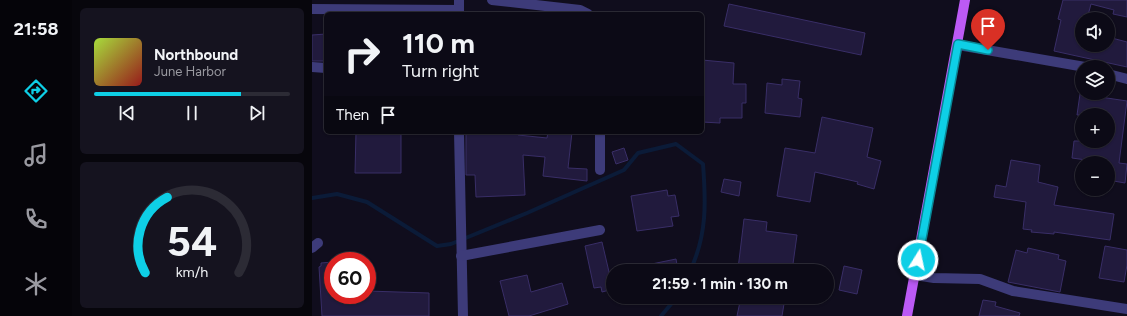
<!DOCTYPE html>
<meta charset="utf-8">
<style>
body{margin:0;font-family:Figtree,sans-serif;background:#15131f;color:#f1f3f6;height:100vh;display:flex;flex-direction:column;font-size:15px;white-space:nowrap}
*{box-sizing:border-box;margin:0}
p{font-size:13px;color:#9a9aa1}
.icon{flex:none;width:22px;height:22px;fill:none;stroke:currentColor;stroke-width:2;stroke-linecap:round;stroke-linejoin:round}
.map{position:relative;flex:1;overflow:hidden}
.side{display:flex;flex-direction:column;gap:8px;padding:8px;background:#07060c;width:240px}
.side>*{flex:none}
.top-card{position:absolute;left:12px;top:12px;width:380px;height:122px;border-radius:6px;box-shadow:0 1px 3px #0004,0 0 0 1px #2c2b35;background:#0c0a16;color:#f1f3f6;overflow:hidden}
.buttons{position:absolute;left:763px;top:12px;display:grid;gap:8px}
.buttons a{display:grid;place-items:center;width:40px;height:40px;border-radius:50%;background:#0c0a16;box-shadow:0 1px 3px #0004,0 0 0 1px #2c2b35;font-size:20px}
.speed{position:absolute;left:12px;top:252px;display:flex;gap:8px;font-size:20px;font-weight:700;text-align:center}
.speed>*{display:grid;place-content:center;width:52px;height:52px;border-radius:50%;background:#0c0a16;box-shadow:0 1px 3px #0004,0 0 0 1px #2c2b35;line-height:1}
.speed .limit{border:6px solid #d22;background:#fff;color:#111}
.pin{position:absolute;display:grid;place-items:center;width:34px;height:34px;color:#fff;margin:-41px -17px;border-radius:50% 50% 50% 0;rotate:-45deg;box-shadow:0 0 4px #0007}
.pin .icon{rotate:45deg}
.me{position:absolute;width:44px;margin:-22px;rotate:10deg;stroke-linejoin:round;filter:drop-shadow(0 0 3px #0008)}
.turn{display:flex;align-items:center;gap:14px;height:84px;padding:0 12px;font-size:18px}
.turn .icon{width:52px;height:52px;stroke-width:2.5}
.turn b{display:block;font-size:28px;line-height:34px}
.then{display:flex;align-items:center;height:38px;padding:0 12px;background:#0003;gap:8px;font-size:15px}
.side .card{flex:1;display:flex;flex-direction:column;justify-content:center;gap:6px;min-width:0;padding:0 14px;border-radius:6px;background:#15131f}
.side .dial{align-items:center;gap:0}
.dial svg{height:104px;overflow:visible;fill:none;stroke:#2c2b35;stroke-width:7;stroke-linecap:round;text-anchor:middle}
.dial text{fill:#f1f3f6;stroke:none}
.song{display:flex;align-items:center;gap:12px}
.cover{width:48px;height:48px;border-radius:6px;background:linear-gradient(135deg,hsl(80 70% 55%),hsl(0 70% 35%))}
.played{height:4px;border-radius:2px;background:linear-gradient(90deg,#0ecfe6 75%,#2c2b35 75%)}
.keys{display:flex;justify-content:space-around;direction:ltr}
.trip{position:absolute;left:294px;top:264px;width:228px;height:40px;border-radius:20px;background:#0c0a16;box-shadow:0 1px 3px #0004,0 0 0 1px #2c2b35;font-weight:700;line-height:40px;text-align:center}
main{display:flex;flex:1;min-height:0}
.tab-bar{display:flex;flex-direction:column;width:72px;justify-content:space-around;align-items:center;background:#050409;color:#9a9aa1}
.tab-bar .icon{width:28px;height:28px}
.tab-bar .on{color:#0ecfe6}
.tab-bar b{font-size:18px;color:#f1f3f6}
.map>svg:first-child{display:block}
.lines{fill:none;stroke-linecap:round;stroke-linejoin:round}
.stream{stroke:#0b1b38;stroke-width:4}
.building{fill:#211a3d;stroke:#392e67}
.minor{stroke:#3d3b79;stroke-width:10}
.major{stroke:#bc5af5;stroke-width:10}
.route-casing{stroke:#098796;stroke-width:10}
.route{stroke:#0ecfe6;stroke-width:7}
</style>
<main>
<nav class="tab-bar">
<b>21:58</b>
<svg class="icon on" aria-label="directions" viewBox="0 0 24 24"><path d="M12 3l9 9-9 9-9-9zM9 14v-3h6M13 9l2 2-2 2"/></svg>
<svg class="icon" aria-label="music" viewBox="0 0 24 24"><path d="M9 18V5l10-2v13"/><circle cx="6" cy="18" r="3"/><circle cx="16" cy="16" r="3"/></svg>
<svg class="icon" aria-label="phone" viewBox="0 0 24 24"><path d="M5 4h4l2 5-3 2q2 4 5 5l2-3 5 2v4C11 20 4 13 5 4z"/></svg>
<svg class="icon" aria-label="climate" viewBox="0 0 24 24"><path d="M12 3v18M4 7l16 10M4 17L20 7"/></svg>
</nav>
<section class="side">
<div class="card">
<div class="song"><i class="cover"></i><div><b>Northbound</b><p>June Harbor</p></div></div>
<div class="played"></div>
<div class="keys"><svg class="icon" aria-label="previous" viewBox="0 0 24 24"><path d="M18 5L8 12l10 7zM5 5v14"/></svg><svg class="icon" aria-label="pause" viewBox="0 0 24 24"><path d="M8 5v14M16 5v14"/></svg><svg class="icon" aria-label="next" viewBox="0 0 24 24"><path d="M6 5l10 7-10 7zM19 5v14"/></svg></div>
</div>
<div class="card dial"><svg viewBox="0 0 100 80">
<path d="M14 69A42 42 0 1 1 86 69"/>
<path d="M14 69A42 42 0 0 1 31 11" stroke="#0ecfe6"/>
<text x="50" y="56" font-size="32" font-weight="700">54</text>
<text x="50" y="72" font-size="11">km/h</text>
</svg></div>
</section>
<div class="map">
<svg width="815" height="316" viewBox="0 0 815 316">
<rect width="100%" height="100%" fill="#100d1d"/>
<g class="lines">
<g class="stream">
<path d="M0 198 25 194 55 202 125 246 139 244 215 213 312 170 326 153 364 144 391 164C394 203 395 235 378 271"/>
<path d="M349 316 365 297"/>
</g>
</g>
<g class="building">
<path d="M751 0H815V17L801 14 802 10 779 4 775 19H770V45H796V37L815 42V67L742 51 749 20 746 19Z"/>
<path d="M417 4 553 33 549 55 412 26Z"/>
<path d="M14 34V61H0V35Z"/>
<path d="M390 60 422 63 421 84H434V103H430V118H408V123L390 122Z"/>
<path d="M470 79 488 81 486 98 490 99 488 117 453 113 455 83 470 85Z"/>
<path d="M768 94 815 101 807 163 815 164 813 183 796 180V163L760 158 762 141H796V115H765Z"/>
<path d="M510 117 561 128 555 157 569 161 562 189 545 184 546 182 503 172 498 202 465 196 473 148 503 153Z"/>
<path d="M44 132H89V173H43Z"/>
<path d="M154 132H206V135L235 138 236 132H260L256 168 275 169V181L231 176 233 157 211 155 213 195 164 197 163 175H154Z"/>
<path d="M312 148 316 160 304 164 300 152Z"/>
<path d="M699 160 728 165 726 182 746 187 742 205 802 214 798 240 742 232V234L719 232 720 230 711 229 714 202 682 197 684 185 694 187Z"/>
<path d="M412 179 429 182 427 196 409 192Z"/>
<path d="M355 190 356 196 363 195 367 216 359 217 361 226 325 231 319 196Z"/>
<path d="M432 219 455 222 454 231 485 235 480 271H445L426 269Z"/>
<path d="M290 242 301 289 290 292 289 287 282 288 273 246Z"/>
<path d="M793 246 815 250V265L812 282 787 278Z"/>
<path d="M716 248 747 255 746 259 754 261 748 292 696 282 704 250 715 253Z"/>
<path d="M364 259 366 271H330V266Z"/>
<path d="M21 262V295H55V291L117 293V316H10L7 267 9 266V263Z"/>
<path d="M532 266 550 270 545 294 527 290Z"/>
<path d="M215 275 219 292 250 283 256 304 217 316H197L188 281Z"/>
<path d="M429 297 472 304 470 316H425Z"/>
<path d="M671 300 684 302 683 306 708 313 707 316H667Z"/>
</g>
<g class="lines">
<g class="minor">
<path d="M147 0V14"/>
<path d="M180 0 268 10 276 14"/>
<path d="M0 9 147 10"/>
<path d="M646 45 773 67"/>
<path d="M0 67 14 68"/>
<path d="M796 74 815 79"/>
<path d="M147 132 151 316"/>
<path d="M288 132V170"/>
<path d="M0 248 6 243"/>
<path d="M149 256 288 230"/>
<path d="M603 275 622 278 668 279 701 291 815 309"/>
</g>
<path class="major" d="M595 316 653 0"/>
</g>
<g class="lines">
<defs>
<path id="route" d="M606 260 646 44 676 50"/>
</defs>
<use href="#route" class="route-casing"/>
<use href="#route" class="route"/>
</g>
</svg>
<div class="buttons">
<a><svg class="icon" aria-label="sound" viewBox="0 0 24 24"><path d="M4 9h4l5-4v14l-5-4H4zM17 9q2 3 0 6"/></svg></a>
<a><svg class="icon" aria-label="layers" viewBox="0 0 24 24"><path d="M12 4l9 5-9 5-9-5zM3 14l9 5 9-5"/></svg></a>
<a>+</a>
<a>−</a>
</div>
<div class="speed"><div class="limit">60</div></div>
<div class="pin" style="left:676px;top:50px;background:#d93025"><svg class="icon" aria-label="arrive" viewBox="0 0 24 24"><path d="M6 21V4h12l-3 4 3 4H6"/></svg></div>
<svg class="me" style="left:606px;top:260px" viewBox="-20 -20 40 40"><circle r="17" fill="#0ecfe6" stroke="#fff" stroke-width="3"/><path d="M0-11L8 9 0 5-8 9z" fill="#fff"/></svg>
<div class="trip">21:59 · 1 min · 130 m</div>
<div class="top-card">
<div class="turn"><svg class="icon" aria-label="right" viewBox="0 0 24 24"><path d="M7 20v-9h11M14 6l5 5-5 5"/></svg><div><b>110 m</b>Turn right</div></div>
<div class="then">Then<svg class="icon" aria-label="arrive" viewBox="0 0 24 24"><path d="M6 21V4h12l-3 4 3 4H6"/></svg></div>
</div>
</div>
</main>
